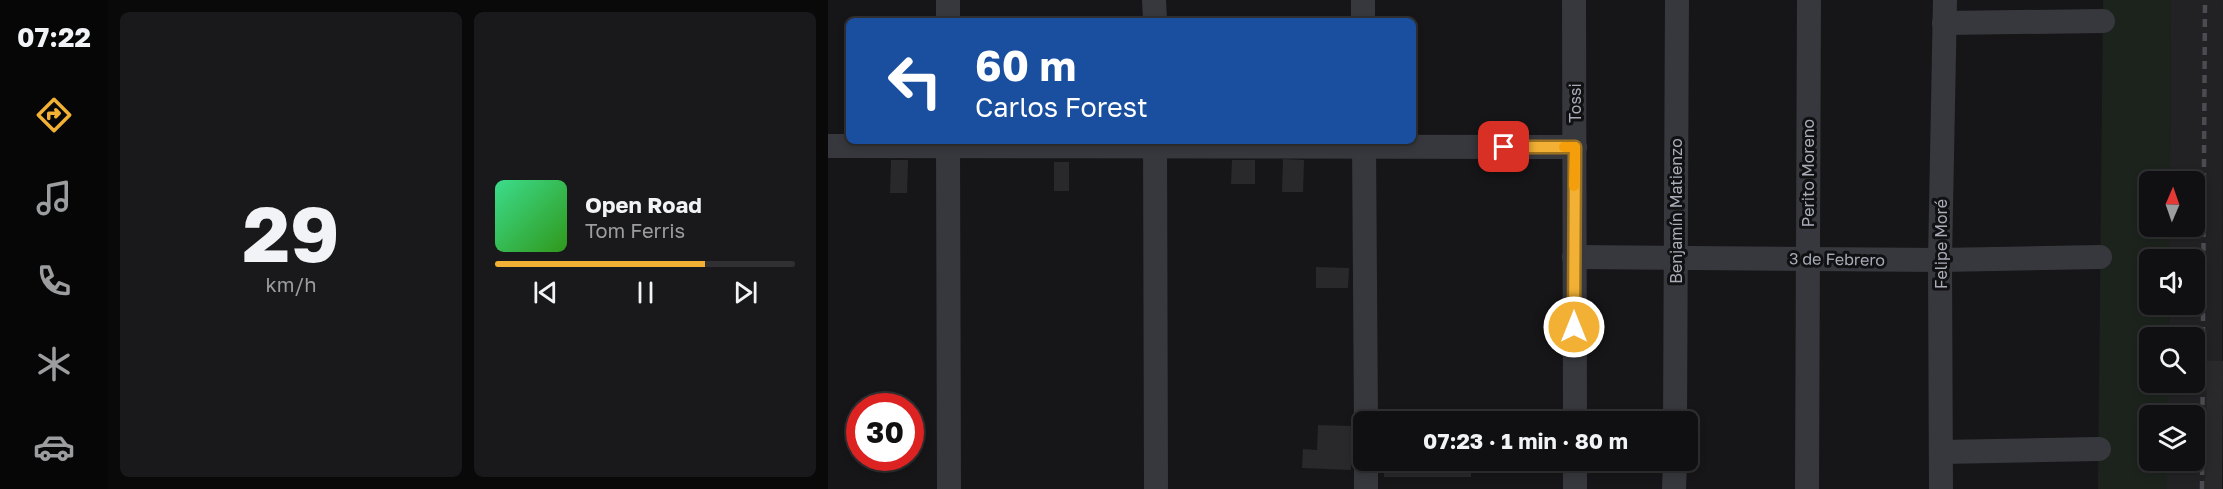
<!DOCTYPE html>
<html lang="es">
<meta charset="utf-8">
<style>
body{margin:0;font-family:"Golos Text",sans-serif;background:#19191b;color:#f1f3f6;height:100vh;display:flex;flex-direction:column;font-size:22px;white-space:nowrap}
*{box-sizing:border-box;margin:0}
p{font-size:20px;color:#9c9d9f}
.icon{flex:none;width:33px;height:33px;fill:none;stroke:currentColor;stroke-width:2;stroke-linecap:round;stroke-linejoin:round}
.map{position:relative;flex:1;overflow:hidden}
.drawer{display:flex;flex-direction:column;gap:12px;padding:12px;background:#09090a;width:720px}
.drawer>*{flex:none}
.guide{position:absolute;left:18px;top:18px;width:570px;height:126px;border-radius:9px;box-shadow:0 3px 9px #0003,0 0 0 2px #303032;background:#1a4fa0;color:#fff;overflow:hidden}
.needle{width:39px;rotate:2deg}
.buttons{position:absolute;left:1311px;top:171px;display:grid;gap:12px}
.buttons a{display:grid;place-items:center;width:66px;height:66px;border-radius:9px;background:#101012;box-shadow:0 3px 9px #0003,0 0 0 2px #303032;font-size:30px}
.speed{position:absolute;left:18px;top:393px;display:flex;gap:12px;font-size:30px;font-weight:700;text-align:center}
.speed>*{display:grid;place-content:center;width:78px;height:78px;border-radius:50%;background:#101012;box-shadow:0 3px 9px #0003,0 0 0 2px #303032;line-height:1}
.speed .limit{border:9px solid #d22;background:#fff;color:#111}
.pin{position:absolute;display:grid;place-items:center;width:51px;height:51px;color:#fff;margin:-26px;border-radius:12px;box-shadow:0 3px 9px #0006}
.me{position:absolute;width:66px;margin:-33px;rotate:0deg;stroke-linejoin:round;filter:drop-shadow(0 0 4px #0008)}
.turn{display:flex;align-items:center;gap:21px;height:126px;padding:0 30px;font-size:27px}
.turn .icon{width:78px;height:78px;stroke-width:2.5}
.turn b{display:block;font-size:42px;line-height:51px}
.drawer .widget{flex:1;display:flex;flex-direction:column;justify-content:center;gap:9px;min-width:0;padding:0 21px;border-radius:9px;background:#19191b}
.drawer .dial{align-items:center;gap:0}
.dial b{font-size:78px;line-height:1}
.song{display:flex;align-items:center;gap:18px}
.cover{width:72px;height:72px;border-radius:9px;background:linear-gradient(135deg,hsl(150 70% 55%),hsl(110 70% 35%))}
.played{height:6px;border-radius:3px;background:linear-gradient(90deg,#f2b134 70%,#303032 70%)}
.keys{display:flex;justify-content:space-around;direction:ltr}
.drawer .tiles{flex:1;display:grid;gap:12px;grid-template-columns:repeat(2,1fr)}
.trip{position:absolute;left:525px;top:411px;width:345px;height:60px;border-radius:9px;background:#101012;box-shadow:0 3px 9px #0003,0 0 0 2px #303032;font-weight:700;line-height:60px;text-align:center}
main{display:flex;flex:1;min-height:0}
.menu{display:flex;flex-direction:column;width:108px;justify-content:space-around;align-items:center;background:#060607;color:#9c9d9f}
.menu .icon{width:42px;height:42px}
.menu .current{color:#f2b134}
.menu b{font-size:27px;color:#f1f3f6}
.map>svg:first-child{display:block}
.built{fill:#222225}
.green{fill:#1c231d}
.building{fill:#29292c}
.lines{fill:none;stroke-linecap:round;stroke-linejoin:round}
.minor{stroke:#37383d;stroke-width:24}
.rail{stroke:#4a4c52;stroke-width:4.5;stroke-dasharray:8 6;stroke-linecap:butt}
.route-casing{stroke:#9d7322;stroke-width:15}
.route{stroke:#f2b134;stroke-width:10}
.slow{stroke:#f59e0b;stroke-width:10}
.labels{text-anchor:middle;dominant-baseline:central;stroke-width:6;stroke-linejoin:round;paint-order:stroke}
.street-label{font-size:16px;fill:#a8adb8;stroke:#111113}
</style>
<main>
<nav class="menu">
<b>07:22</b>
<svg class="icon current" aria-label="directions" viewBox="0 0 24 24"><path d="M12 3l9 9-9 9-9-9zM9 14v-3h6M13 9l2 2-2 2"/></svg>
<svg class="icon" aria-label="music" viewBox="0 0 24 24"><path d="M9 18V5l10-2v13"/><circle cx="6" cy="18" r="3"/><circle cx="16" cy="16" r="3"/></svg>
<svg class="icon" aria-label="phone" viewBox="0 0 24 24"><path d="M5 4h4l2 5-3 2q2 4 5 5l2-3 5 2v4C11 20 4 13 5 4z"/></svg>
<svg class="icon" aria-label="climate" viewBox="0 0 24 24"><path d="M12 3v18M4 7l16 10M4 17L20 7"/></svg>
<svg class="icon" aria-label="car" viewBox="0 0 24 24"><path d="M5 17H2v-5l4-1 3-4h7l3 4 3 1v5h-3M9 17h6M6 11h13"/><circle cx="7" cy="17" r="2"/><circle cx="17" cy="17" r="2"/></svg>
</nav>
<section class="drawer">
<div class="tiles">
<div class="widget dial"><b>29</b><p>km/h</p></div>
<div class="widget">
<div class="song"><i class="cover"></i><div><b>Open Road</b><p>Tom Ferris</p></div></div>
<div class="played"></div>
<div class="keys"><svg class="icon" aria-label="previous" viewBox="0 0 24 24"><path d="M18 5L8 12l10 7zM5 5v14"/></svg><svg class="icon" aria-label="pause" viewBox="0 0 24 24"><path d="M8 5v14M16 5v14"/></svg><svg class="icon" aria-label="next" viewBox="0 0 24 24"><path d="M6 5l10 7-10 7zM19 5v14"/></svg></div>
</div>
</div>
</section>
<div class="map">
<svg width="1395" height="489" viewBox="0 0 1395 489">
<rect width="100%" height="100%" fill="#161618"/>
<path class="built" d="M1343 0H1395L1394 489H1339V461L1366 460V416L1340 415V383L1366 382V338L1340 337 1341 305 1366 304V260L1341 259V227L1366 226V182L1342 181Z"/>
<path class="green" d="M1275 0H1343L1342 181 1322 182V226L1341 227V259L1322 260V304L1341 305 1340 337 1322 338V382L1340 383V415L1322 416V460L1339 461V489H1270Z"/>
<g class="building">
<path d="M455 159 476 160 475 192H454Z"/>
<path d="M63 160H80L79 193H62Z"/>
<path d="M404 160H427V184H403Z"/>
<rect x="226" y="162" width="15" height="29"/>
<path d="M488 267 521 268 520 288H488Z"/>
<path d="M1379 361H1395L1394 489H1377Z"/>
<path d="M490 425 524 426 523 470 474 468 475 449 489 450Z"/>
<rect x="556" y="460" width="87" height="17"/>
</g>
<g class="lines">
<g class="minor">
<path d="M326 0 327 21"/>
<path d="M535 0V21"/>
<path d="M746 0 747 422"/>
<path d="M120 21V0"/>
<path d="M1116 23 1275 21"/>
<path d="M120 141 121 489"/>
<path d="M327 141 328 489"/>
<path d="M536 141 538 422"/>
<path d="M0 146 747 147"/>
<path d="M746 257 1112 260 1272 257"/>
<path d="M847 422 849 0"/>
<path d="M1113 452 1271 449"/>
<path d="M538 460V489"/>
<path d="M747 460V489"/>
<path d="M846 489 847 460"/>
<path d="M979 489 981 0"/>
<path d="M1113 489 1112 260 1117 0"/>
</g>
<path class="rail" d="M1374 489 1377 0"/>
</g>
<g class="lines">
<defs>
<path id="route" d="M676 147H747L746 327"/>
</defs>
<use href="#route" class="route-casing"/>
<use href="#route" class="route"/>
<path class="slow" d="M736 147H747L746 186"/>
</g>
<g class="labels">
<g class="street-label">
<text transform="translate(747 103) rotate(-90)">Tossi</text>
<text transform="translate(980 173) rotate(-90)">Perito Moreno</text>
<text transform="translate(848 211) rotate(-90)">Benjamín Matienzo</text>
<text transform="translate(1113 244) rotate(-90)">Felipe Moré</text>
<text transform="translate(1009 259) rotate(1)">3 de Febrero</text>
</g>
</g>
</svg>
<div class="buttons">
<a><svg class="needle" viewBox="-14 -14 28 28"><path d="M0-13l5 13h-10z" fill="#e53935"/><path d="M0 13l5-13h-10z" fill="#9c9d9f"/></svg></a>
<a><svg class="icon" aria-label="sound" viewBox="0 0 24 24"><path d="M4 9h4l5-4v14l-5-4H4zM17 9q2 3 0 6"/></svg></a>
<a><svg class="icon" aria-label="search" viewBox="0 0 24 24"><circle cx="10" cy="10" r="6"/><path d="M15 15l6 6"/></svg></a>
<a><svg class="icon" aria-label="layers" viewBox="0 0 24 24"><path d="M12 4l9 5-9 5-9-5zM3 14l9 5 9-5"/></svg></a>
</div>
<div class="speed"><div class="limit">30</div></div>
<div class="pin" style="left:676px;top:147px;background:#d93025"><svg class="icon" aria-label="arrive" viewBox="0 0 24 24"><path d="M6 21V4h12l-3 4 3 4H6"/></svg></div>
<svg class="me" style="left:746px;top:327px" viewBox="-20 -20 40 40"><circle r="17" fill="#f2b134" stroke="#fff" stroke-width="3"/><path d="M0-11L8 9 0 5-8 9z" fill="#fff"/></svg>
<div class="trip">07:23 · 1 min · 80 m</div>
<div class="guide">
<div class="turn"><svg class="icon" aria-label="left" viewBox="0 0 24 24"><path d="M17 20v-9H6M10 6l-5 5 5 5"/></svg><div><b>60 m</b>Carlos Forest</div></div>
</div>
</div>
</main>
